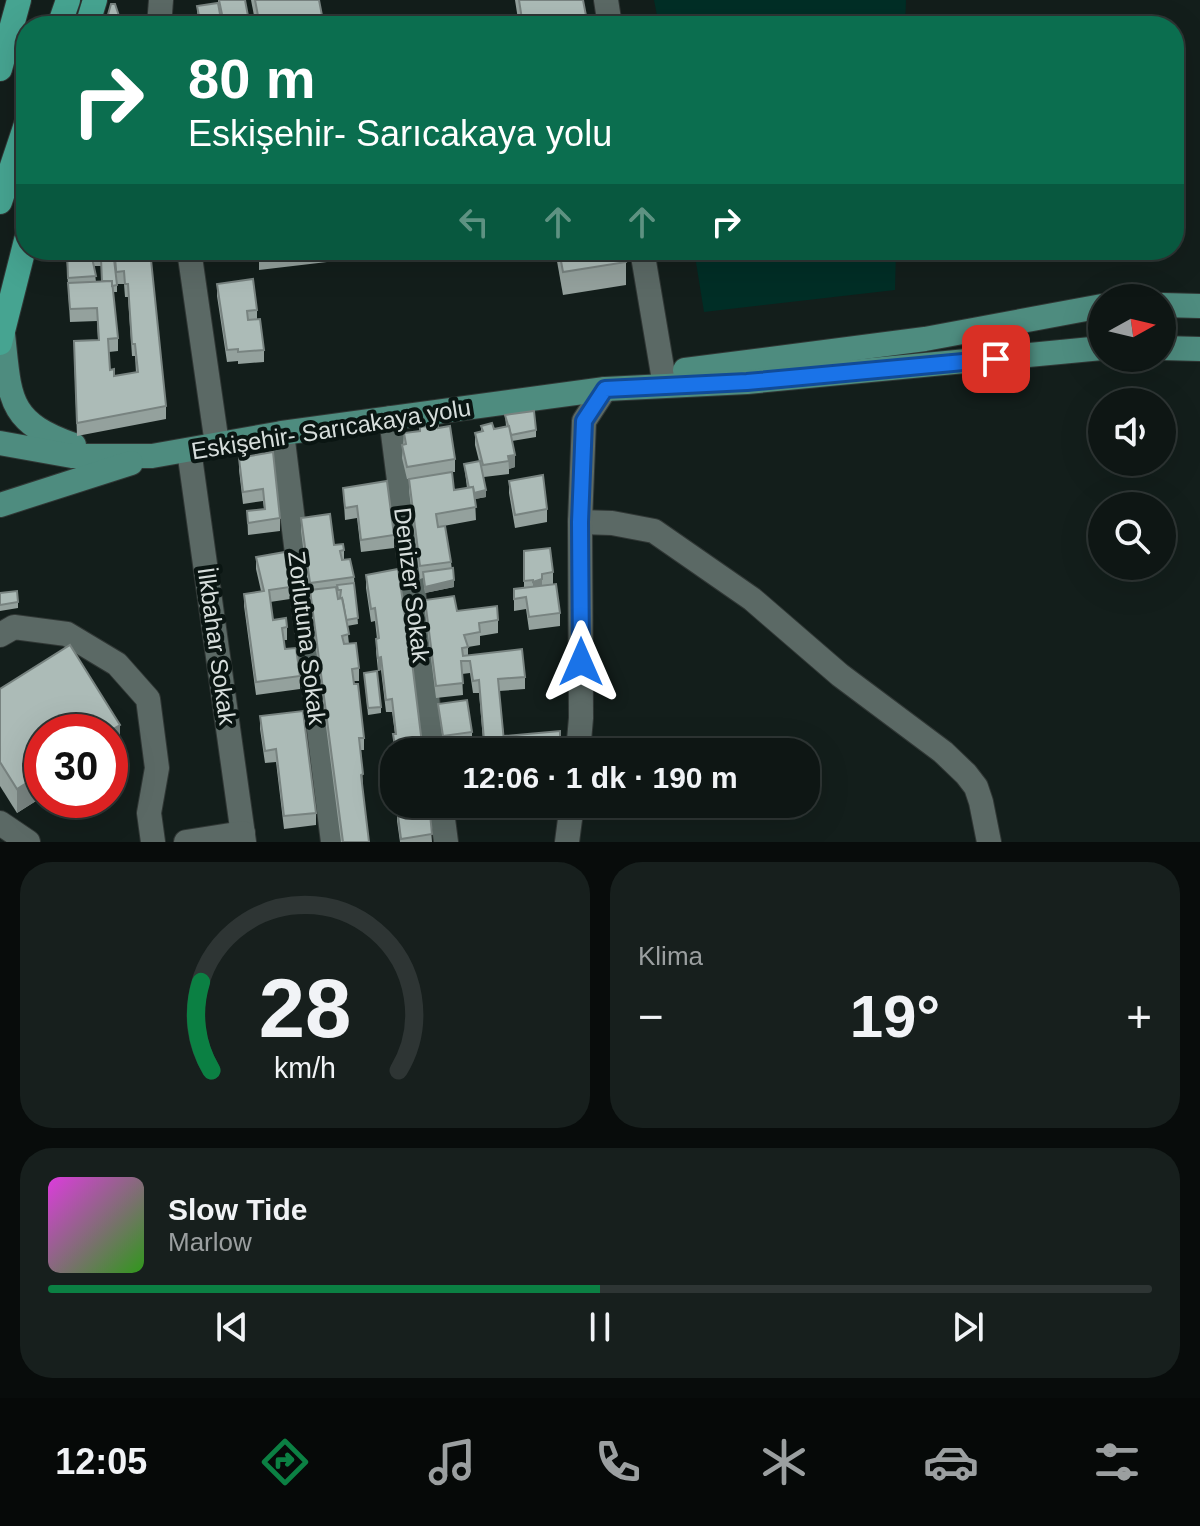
<!DOCTYPE html>
<html lang="tr">
<meta charset="utf-8">
<style>
body{margin:0;font-family:Helvetica,sans-serif;background:#171f1d;color:#f1f3f6;height:100vh;display:flex;flex-direction:column;font-size:30px;white-space:nowrap}
*{box-sizing:border-box;margin:0}
p{font-size:26px;color:#9b9fa0}
.icon{flex:none;width:44px;height:44px;fill:none;stroke:currentColor;stroke-width:2;stroke-linecap:round;stroke-linejoin:round}
.map{position:relative;height:842px;overflow:hidden}
.drawer{display:flex;flex-direction:column;gap:20px;padding:20px;background:#080c0b;flex:1}
.drawer>*{flex:none}
.guide{position:absolute;left:16px;top:16px;width:1168px;height:244px;border-radius:32px;box-shadow:0 8px 32px #0002,0 0 0 2px #2e3534;background:#0b6e4f;color:#fff;overflow:hidden}
.needle{width:52px;rotate:82deg}
.buttons{position:absolute;left:1088px;top:284px;display:grid;gap:16px}
.buttons a{display:grid;place-items:center;width:88px;height:88px;border-radius:50%;background:#0e1614;box-shadow:0 8px 32px #0002,0 0 0 2px #2e3534;font-size:40px}
.speed{position:absolute;left:24px;top:714px;display:flex;gap:16px;font-size:40px;font-weight:700;text-align:center}
.speed>*{display:grid;place-content:center;width:104px;height:104px;border-radius:50%;background:#0e1614;box-shadow:0 8px 32px #0002,0 0 0 2px #2e3534;line-height:1}
.speed .limit{border:12px solid #d22;background:#fff;color:#111}
.pin{position:absolute;display:grid;place-items:center;width:68px;height:68px;color:#fff;margin:-34px;border-radius:16px;box-shadow:0 4px 12px #0006}
.me{position:absolute;width:88px;margin:-44px;rotate:0deg;stroke-linejoin:round;filter:drop-shadow(0 0 6px #0008)}
.turn{display:flex;align-items:center;gap:28px;height:168px;padding:0 40px;font-size:36px}
.turn .icon{width:104px;height:104px;stroke-width:2.5}
.turn b{display:block;font-size:56px;line-height:68px}
.lanes{display:flex;align-items:center;height:76px;padding:0 40px;background:#0003;justify-content:center;gap:40px;direction:ltr}
.lanes .off{opacity:.35}
.big{font-size:60px;font-weight:700;line-height:1.1}
.drawer .card{flex:1;display:flex;flex-direction:column;justify-content:center;gap:12px;min-width:0;padding:0 28px;border-radius:32px;background:#171f1d}
.drawer .dial{align-items:center;gap:0}
.dial svg{height:208px;overflow:visible;fill:none;stroke:#2e3534;stroke-width:7;stroke-linecap:round;text-anchor:middle}
.dial text{fill:#f1f3f6;stroke:none}
.song{display:flex;align-items:center;gap:24px}
.cover{width:96px;height:96px;border-radius:12px;background:linear-gradient(135deg,hsl(300 70% 55%),hsl(110 70% 35%))}
.played{height:8px;border-radius:4px;background:linear-gradient(90deg,#0b8043 50%,#2e3534 50%)}
.keys{display:flex;justify-content:space-around;direction:ltr}
.heat{display:flex;justify-content:space-between;align-items:center;font-size:44px;direction:ltr}
.drawer .tiles{flex:1;display:grid;gap:20px;grid-template-columns:1fr 1fr}
.card:last-child{grid-column:span 2}
.trip{position:absolute;left:380px;top:738px;width:440px;height:80px;border-radius:32px;background:#0e1614;box-shadow:0 8px 32px #0002,0 0 0 2px #2e3534;font-weight:700;line-height:80px;text-align:center}
.menu{display:flex;height:128px;justify-content:space-around;align-items:center;background:#060908;color:#9b9fa0}
.menu .icon{width:56px;height:56px}
.menu .active{color:#0b8043}
.menu b{font-size:36px;color:#f1f3f6}
.map>svg:first-child{display:block}
.green{fill:#002e26}
.lines{fill:none;stroke-linecap:round;stroke-linejoin:round}
.minor-casing{stroke:#303735;stroke-width:26}
.major-casing{stroke:#303735;stroke-width:26}
.highway-casing{stroke:#303735;stroke-width:26}
.minor{stroke:#5b6965;stroke-width:24}
.major{stroke:#4e8c7f;stroke-width:24}
.highway{stroke:#46a491;stroke-width:24}
.wall{fill:#94a19d;fill-rule:evenodd}
.shaded-wall{fill:#788380}
.building{fill:#acbbb7;stroke:#788380;stroke-width:2}
.route-casing{stroke:#114b97;stroke-width:20}
.route{stroke:#1a73e8;stroke-width:14}
.labels{text-anchor:middle;dominant-baseline:central;stroke-width:8;stroke-linejoin:round;paint-order:stroke}
.street-label{font-size:24px;fill:#d7dedc;stroke:#0a1512}
</style>
<div class="map">
<svg width="1200" height="842" viewBox="0 0 1200 842">
<rect width="100%" height="100%" fill="#131e1b"/>
<g class="green">
<path d="M654 0H906L905 26H659Z"/>
<path d="M694 250H896L895 290 704 312Z"/>
</g>
<g class="lines">
<defs>
<g id="minor">
<path d="M606 0 610 26"/>
<path d="M159 26 161 0"/>
<path d="M189 250 217 444"/>
<path d="M642 250 663 374"/>
<path d="M391 418 434 752"/>
<path d="M282 433 333 842"/>
<path d="M189 450 244 842"/>
<path d="M580 522 612 523 654 531 752 599 840 675 943 752 966 774 976 787 981 802 989 842"/>
<path d="M0 635 14 627 67 634 117 664 148 699 157 768 149 813 153 842"/>
<path d="M578 752 581 718 580 522 584 421 605 389"/>
<path d="M441 804 446 842"/>
<path d="M0 823 28 842"/>
<path d="M186 842 243 833"/>
<path d="M567 842 572 804"/>
</g>
<g id="major">
<path d="M1162 305 1200 306"/>
<path d="M3 334C10 398 7 422 74 445"/>
<path d="M1162 348 1200 349"/>
<path d="M685 370 925 339 1102 306"/>
<path d="M0 443 72 456H152L282 433 605 389 747 382 1102 348"/>
<path d="M0 505 131 463"/>
</g>
<g id="highway">
<path d="M59 26 68 0"/>
<path d="M87 26 95 0"/>
<path d="M0 69 19 0"/>
<path d="M0 202 26 124"/>
<path d="M0 343 26 240"/>
</g>
</defs>
<use href="#minor" class="minor-casing"/>
<use href="#major" class="major-casing"/>
<use href="#highway" class="highway-casing"/>
<use href="#minor" class="minor"/>
<use href="#major" class="major"/>
<use href="#highway" class="highway"/>
</g>
<g class="wall">
<path d="M218 0H245L248 26H200L197 12V6L218 3Z"/>
<path d="M251 0H319L324 26H256Z"/>
<path d="M515 0H583L588 26H519Z"/>
<path d="M119 16V23H115L104 19Z"/>
<path d="M66 250H103V259L125 257 166 406V419L77 436 74 354 98 340 97 321 70 322ZM94 266H101V281L96 282ZM117 284H124L125 297H128L132 356H135L136 373 114 376 110 370 109 352 118 351V338L113 292H117Z"/>
<path d="M202 250H230V253L202 256Z"/>
<path d="M259 250H429L259 270Z"/>
<path d="M555 250H624L626 262V285L563 295Z"/>
<path d="M217 284 257 310V319L264 350V362L238 364V361L227 362 217 296Z"/>
<path d="M505 415 536 430V437L512 441 515 467 509 469V474L484 477 486 497 475 499 476 520 438 527 451 562 454 587 425 593 423 578 420 579 409 491V479H407L402 458 404 433 438 428 455 459V472H452L454 490 467 488 464 464 479 461 475 445V433L481 432V426L494 429 506 426Z"/>
<path d="M273 452 280 518V531L248 535 247 511 264 509 263 501 243 504 239 470V458Z"/>
<path d="M509 481 547 509V522L515 528 509 493Z"/>
<path d="M343 488 394 535V548L361 552 357 518 345 520Z"/>
<path d="M301 518 334 545 344 550V560L354 577 358 624 347 626 349 644 359 668V681H353L364 738V750H361L363 786 362 787 369 842H341L310 603 301 531Z"/>
<path d="M524 551 553 572V584L560 613V626L529 630 526 609 514 611V589L524 588Z"/>
<path d="M256 557 290 587V599L270 602 273 620 287 627V640H284L285 649 300 676V689L256 695 244 606V594L261 591 256 569Z"/>
<path d="M366 575 423 752 394 753 393 734H395L392 712H386L381 670 378 671 376 651V639H377L375 621 371 622 366 588Z"/>
<path d="M0 593 18 602V608L0 611Z"/>
<path d="M425 600 457 611 498 620V633L480 636V645L468 647V655L525 677V689L499 691 504 736 560 731V750L537 752H484L479 693H473L470 673 462 674 463 695 436 698 425 612Z"/>
<path d="M364 673 381 707V713L368 715Z"/>
<path d="M0 689 120 748 17 813 0 786Z"/>
<path d="M438 704 472 732V739L443 742Z"/>
<path d="M260 716 316 813V825L284 829 276 762 265 763 260 729Z"/>
<path d="M401 804H429L432 842H400L397 821V808H401Z"/>
</g>
<g class="shaded-wall">
<path d="M515 455V467L509 469 508 456Z"/>
<path d="M486 490V497L470 500V494Z"/>
<path d="M542 579V592L533 594V582Z"/>
<path d="M454 580V587L425 593V587Z"/>
<path d="M381 657V670L378 671V658Z"/>
<path d="M120 725V748L110 754V732H108Z"/>
<path d="M42 773V797L17 813V789Z"/>
</g>
<g class="building">
<path d="M219 0H245L248 16 223 19Z"/>
<path d="M255 0H319L324 26H260Z"/>
<path d="M519 0H583L588 26H523Z"/>
<path d="M218 3 222 25 201 26 197 6Z"/>
<path d="M111 4H115L119 16 114 17 115 26H104V19L107 18Z"/>
<path d="M67 250H103V253H91L96 276 68 278Z"/>
<path d="M125 250H150L166 406 77 423 74 341 99 340 97 308 70 309 68 283 112 281 118 338 108 339 110 370 114 369V376L138 372 135 344H132L128 284H125L124 271 116 272V269L115 258 125 257Z"/>
<path d="M259 250H282V254L259 257Z"/>
<path d="M559 250H624L626 262 563 272Z"/>
<path d="M101 259H114L117 285 112 286V281H102Z"/>
<path d="M253 279 257 310 247 311 248 320 260 319 264 350 238 352V349L227 350 217 284Z"/>
<path d="M534 411 536 430 511 435 505 415Z"/>
<path d="M492 423 494 429 509 426 515 455 508 456 509 461 483 465 475 433 483 431 481 426Z"/>
<path d="M438 425V428L450 426 455 459 407 467 402 445 406 444 404 433 420 431V427Z"/>
<path d="M273 452 280 518 248 523 247 511 265 509 263 489 243 492 239 458Z"/>
<path d="M480 461 486 490 474 493 473 487 469 488 464 464Z"/>
<path d="M452 472 454 490 473 487 476 507 436 514 438 527 445 526 451 562 420 566 409 479Z"/>
<path d="M543 475 547 509 515 515 509 481Z"/>
<path d="M387 481 394 535 361 540 357 506 345 508 343 488Z"/>
<path d="M330 514 334 545 343 544 344 550 340 551 342 560 350 559 354 577 310 583 301 518Z"/>
<path d="M550 548 553 572 542 574V579L533 582V580L524 581V551Z"/>
<path d="M285 552 290 587 269 590 273 620 286 618 287 627 282 628 285 649 296 648 300 676 256 682 244 594 264 591 256 557Z"/>
<path d="M453 568 454 580 425 587 423 572Z"/>
<path d="M398 569 412 662 423 752H396L393 734H396L392 699 386 700 381 657 378 658 376 639 379 638 375 608 371 609 366 575Z"/>
<path d="M354 583 358 618 346 620 343 602 342 598 340 599 341 590H338L337 585Z"/>
<path d="M556 584 560 613 529 617 526 597 514 599V589Z"/>
<path d="M336 587 338 599 342 598 344 608 349 634 342 636 344 644 356 643 359 668 352 669 354 684H358L364 738H359L363 774 361 775 369 842H343L310 590Z"/>
<path d="M17 591 18 602 0 605V593Z"/>
<path d="M454 596 457 611 497 606 498 620 479 623 480 632 464 635 468 647 462 648 463 656 522 649 525 677 498 679 505 752H485L479 680 473 681 470 661H461L463 683 436 686 425 600Z"/>
<path d="M70 645 120 725 108 732H42V773L17 789 0 762V689Z"/>
<path d="M377 671 381 707 368 708 364 673Z"/>
<path d="M467 700 472 732 443 736 438 704Z"/>
<path d="M303 711 316 813 284 816 276 749 265 751 260 716Z"/>
<path d="M560 731V743L505 749 504 736Z"/>
<path d="M403 804H429L432 834 401 839 397 808 403 807Z"/>
</g>
<g class="lines">
<defs>
<path id="route" d="M581 662 580 522 584 421 605 389 747 382 996 359"/>
</defs>
<use href="#route" class="route-casing"/>
<use href="#route" class="route"/>
</g>
<g class="labels">
<g class="street-label">
<text transform="translate(331 429) rotate(-9)">Eskişehir- Sarıcakaya yolu</text>
<text transform="translate(412 585) rotate(83)">Denizer Sokak</text>
<text transform="translate(307 638) rotate(83)">Zorlutuna Sokak</text>
<text transform="translate(217 646) rotate(82)">İlkbahar Sokak</text>
</g>
</g>
</svg>
<div class="buttons">
<a><svg class="needle" viewBox="-14 -14 28 28"><path d="M0-13l5 13h-10z" fill="#e53935"/><path d="M0 13l5-13h-10z" fill="#9b9fa0"/></svg></a>
<a><svg class="icon" aria-label="sound" viewBox="0 0 24 24"><path d="M4 9h4l5-4v14l-5-4H4zM17 9q2 3 0 6"/></svg></a>
<a><svg class="icon" aria-label="search" viewBox="0 0 24 24"><circle cx="10" cy="10" r="6"/><path d="M15 15l6 6"/></svg></a>
</div>
<div class="speed"><div class="limit">30</div></div>
<div class="pin" style="left:996px;top:359px;background:#d93025"><svg class="icon" aria-label="arrive" viewBox="0 0 24 24"><path d="M6 21V4h12l-3 4 3 4H6"/></svg></div>
<svg class="me" style="left:581px;top:662px" viewBox="-20 -20 40 40"><path d="M0-17L14 15 0 8-14 15z" fill="#1a73e8" stroke="#fff" stroke-width="4"/></svg>
<div class="trip">12:06 · 1 dk · 190 m</div>
<div class="guide">
<div class="turn"><svg class="icon" aria-label="right" viewBox="0 0 24 24"><path d="M7 20v-9h11M14 6l5 5-5 5"/></svg><div><b>80 m</b>Eskişehir- Sarıcakaya yolu</div></div>
<div class="lanes"><svg class="icon off" aria-label="left" viewBox="0 0 24 24"><path d="M17 20v-9H6M10 6l-5 5 5 5"/></svg><svg class="icon off" aria-label="ahead" viewBox="0 0 24 24"><path d="M12 20V5M6 11l6-6 6 6"/></svg><svg class="icon off" aria-label="ahead" viewBox="0 0 24 24"><path d="M12 20V5M6 11l6-6 6 6"/></svg><svg class="icon" aria-label="right" viewBox="0 0 24 24"><path d="M7 20v-9h11M14 6l5 5-5 5"/></svg></div>
</div>
</div>
<section class="drawer">
<div class="tiles">
<div class="card dial"><svg viewBox="0 0 100 80">
<path d="M14 69A42 42 0 1 1 86 69"/>
<path d="M14 69A42 42 0 0 1 10 35" stroke="#0b8043"/>
<text x="50" y="56" font-size="32" font-weight="700">28</text>
<text x="50" y="72" font-size="11">km/h</text>
</svg></div>
<div class="card"><p>Klima</p>
<div class="heat"><a>−</a><b class="big">19°</b><a>+</a></div>
</div>
<div class="card">
<div class="song"><i class="cover"></i><div><b>Slow Tide</b><p>Marlow</p></div></div>
<div class="played"></div>
<div class="keys"><svg class="icon" aria-label="previous" viewBox="0 0 24 24"><path d="M18 5L8 12l10 7zM5 5v14"/></svg><svg class="icon" aria-label="pause" viewBox="0 0 24 24"><path d="M8 5v14M16 5v14"/></svg><svg class="icon" aria-label="next" viewBox="0 0 24 24"><path d="M6 5l10 7-10 7zM19 5v14"/></svg></div>
</div>
</div>
</section>
<nav class="menu">
<b>12:05</b>
<svg class="icon active" aria-label="directions" viewBox="0 0 24 24"><path d="M12 3l9 9-9 9-9-9zM9 14v-3h6M13 9l2 2-2 2"/></svg>
<svg class="icon" aria-label="music" viewBox="0 0 24 24"><path d="M9 18V5l10-2v13"/><circle cx="6" cy="18" r="3"/><circle cx="16" cy="16" r="3"/></svg>
<svg class="icon" aria-label="phone" viewBox="0 0 24 24"><path d="M5 4h4l2 5-3 2q2 4 5 5l2-3 5 2v4C11 20 4 13 5 4z"/></svg>
<svg class="icon" aria-label="climate" viewBox="0 0 24 24"><path d="M12 3v18M4 7l16 10M4 17L20 7"/></svg>
<svg class="icon" aria-label="car" viewBox="0 0 24 24"><path d="M5 17H2v-5l4-1 3-4h7l3 4 3 1v5h-3M9 17h6M6 11h13"/><circle cx="7" cy="17" r="2"/><circle cx="17" cy="17" r="2"/></svg>
<svg class="icon" aria-label="filters" viewBox="0 0 24 24"><path d="M4 7h16M4 17h16"/><circle cx="9" cy="7" r="2"/><circle cx="15" cy="17" r="2"/></svg>
</nav>
